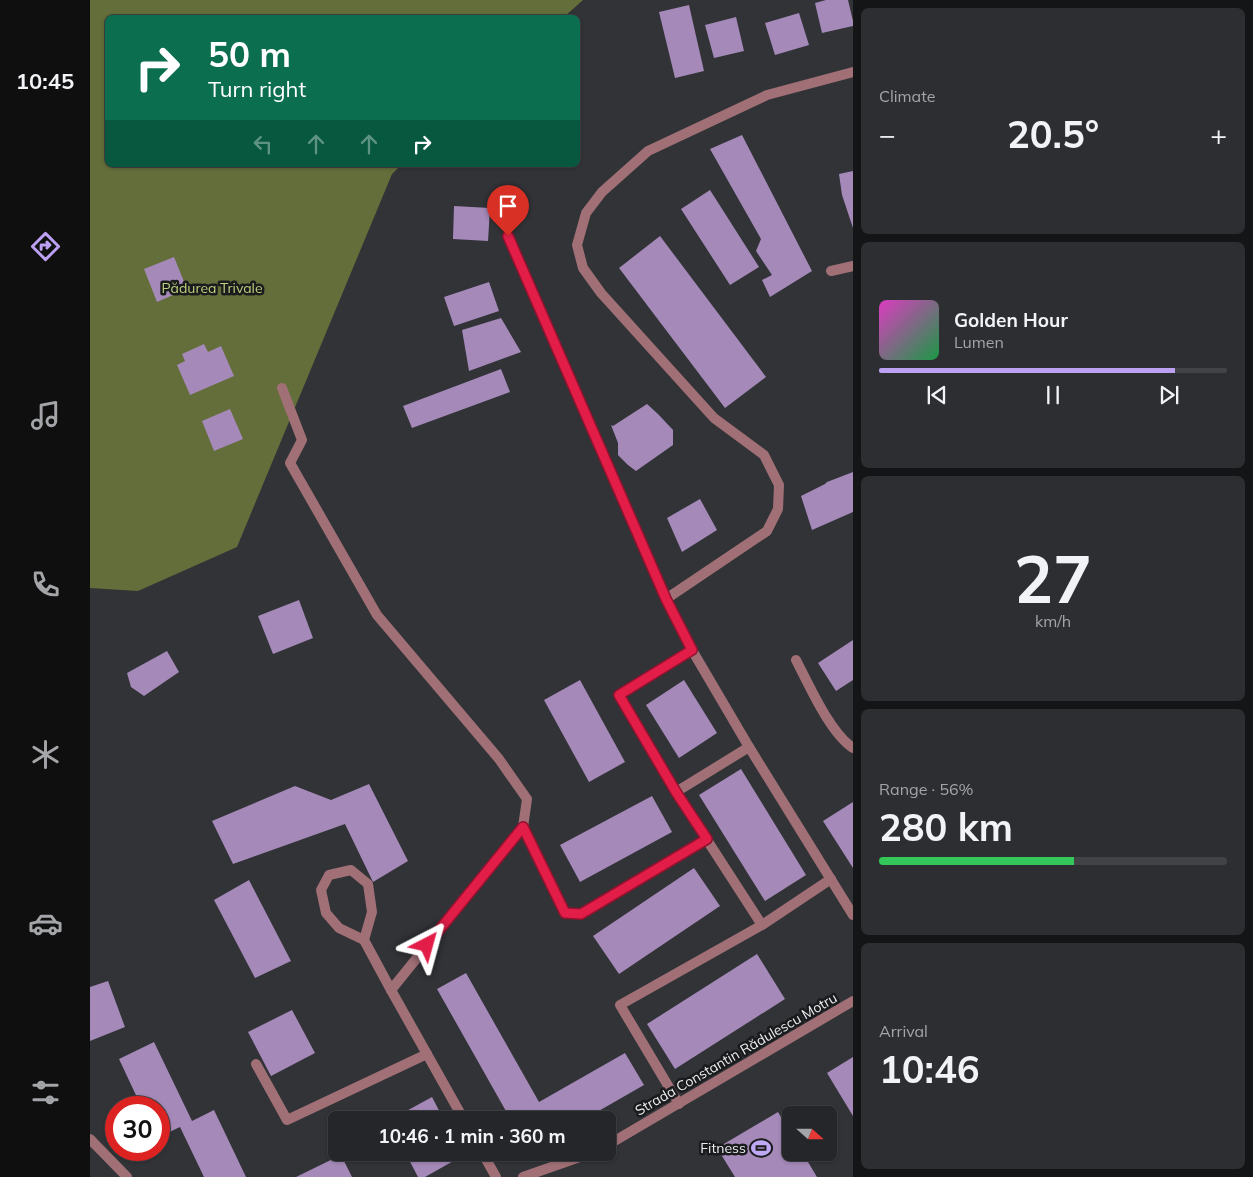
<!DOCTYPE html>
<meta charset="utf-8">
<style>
body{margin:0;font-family:Mulish,sans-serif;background:#2d2e31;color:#f1f3f6;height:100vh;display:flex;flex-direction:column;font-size:19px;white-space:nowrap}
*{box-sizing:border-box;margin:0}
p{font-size:16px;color:#a3a5a8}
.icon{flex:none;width:28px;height:28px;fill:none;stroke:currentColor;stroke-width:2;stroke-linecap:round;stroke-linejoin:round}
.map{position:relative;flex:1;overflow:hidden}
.sheet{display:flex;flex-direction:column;gap:8px;padding:8px;background:#141517;width:400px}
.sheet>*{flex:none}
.hud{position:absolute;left:15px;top:15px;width:475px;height:152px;border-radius:8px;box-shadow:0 1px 4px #0004,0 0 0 1px #424346;background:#0b6e4f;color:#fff;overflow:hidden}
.needle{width:32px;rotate:111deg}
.buttons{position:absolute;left:692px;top:1106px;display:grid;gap:10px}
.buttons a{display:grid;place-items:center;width:55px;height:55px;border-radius:8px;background:#252629;box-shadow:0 1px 4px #0004,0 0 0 1px #424346;font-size:25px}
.speed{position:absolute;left:15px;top:1096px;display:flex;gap:10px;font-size:25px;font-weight:700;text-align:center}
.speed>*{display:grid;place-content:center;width:65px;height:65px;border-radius:50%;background:#252629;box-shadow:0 1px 4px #0004,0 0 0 1px #424346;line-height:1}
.speed .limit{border:8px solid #d22;background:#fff;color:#111}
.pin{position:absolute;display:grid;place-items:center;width:42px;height:42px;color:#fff;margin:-51px -21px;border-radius:50% 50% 50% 0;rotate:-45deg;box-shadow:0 0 5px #0007}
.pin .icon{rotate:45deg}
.me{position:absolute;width:55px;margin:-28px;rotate:39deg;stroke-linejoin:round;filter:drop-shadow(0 0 4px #0008)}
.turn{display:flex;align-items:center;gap:18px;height:105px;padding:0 20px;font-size:22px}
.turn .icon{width:65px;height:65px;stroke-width:2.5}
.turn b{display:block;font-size:35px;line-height:42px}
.lanes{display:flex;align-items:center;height:48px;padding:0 20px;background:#0003;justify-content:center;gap:25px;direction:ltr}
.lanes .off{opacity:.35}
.big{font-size:38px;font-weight:700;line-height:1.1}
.sheet .tile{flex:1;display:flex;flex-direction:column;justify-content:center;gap:8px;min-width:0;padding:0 18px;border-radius:8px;background:#2d2e31}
.sheet .dial{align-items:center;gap:0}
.dial b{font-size:65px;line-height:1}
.song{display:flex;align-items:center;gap:15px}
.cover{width:60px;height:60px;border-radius:8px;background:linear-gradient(135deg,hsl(310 70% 55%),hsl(140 70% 35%))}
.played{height:5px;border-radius:2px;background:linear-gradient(90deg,#bca0f2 85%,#424346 85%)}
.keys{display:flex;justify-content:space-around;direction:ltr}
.heat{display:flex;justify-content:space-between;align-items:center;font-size:28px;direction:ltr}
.charge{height:8px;border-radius:4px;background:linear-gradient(90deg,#34c759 56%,#424346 0)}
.trip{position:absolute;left:238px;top:1111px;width:288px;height:50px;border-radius:8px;background:#252629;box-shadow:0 1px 4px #0004,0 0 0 1px #424346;font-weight:700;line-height:50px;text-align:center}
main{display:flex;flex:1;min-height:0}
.dock{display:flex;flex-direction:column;width:90px;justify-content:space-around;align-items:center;background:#0f0f10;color:#a3a5a8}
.dock .icon{width:35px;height:35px}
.dock .current{color:#bca0f2}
.dock b{font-size:22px;color:#f1f3f6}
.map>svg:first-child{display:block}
.forest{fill:#636e3a}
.building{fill:#a589b9}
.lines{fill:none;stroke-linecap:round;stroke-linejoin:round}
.service{stroke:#a07076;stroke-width:10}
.minor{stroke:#a07076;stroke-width:10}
.tertiary{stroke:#a07076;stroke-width:10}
.route-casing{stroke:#92132f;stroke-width:12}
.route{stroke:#e11d48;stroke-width:9}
.labels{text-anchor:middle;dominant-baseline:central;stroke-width:5;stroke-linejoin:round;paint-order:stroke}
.park-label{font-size:14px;fill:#bfd07f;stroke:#1a1b1d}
.street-label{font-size:14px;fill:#ebecef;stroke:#1a1b1d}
.poi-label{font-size:14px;fill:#ebecef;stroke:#1a1b1d;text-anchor:end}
</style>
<main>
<nav class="dock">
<b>10:45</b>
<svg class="icon current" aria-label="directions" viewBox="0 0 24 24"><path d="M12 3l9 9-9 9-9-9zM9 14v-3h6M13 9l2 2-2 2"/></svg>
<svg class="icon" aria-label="music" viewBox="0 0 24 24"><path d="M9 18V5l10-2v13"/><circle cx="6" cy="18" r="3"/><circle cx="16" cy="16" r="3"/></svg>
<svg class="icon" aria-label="phone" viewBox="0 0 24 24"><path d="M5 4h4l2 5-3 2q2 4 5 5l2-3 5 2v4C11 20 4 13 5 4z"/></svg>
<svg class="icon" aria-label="climate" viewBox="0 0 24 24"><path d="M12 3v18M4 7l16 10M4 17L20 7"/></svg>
<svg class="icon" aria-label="car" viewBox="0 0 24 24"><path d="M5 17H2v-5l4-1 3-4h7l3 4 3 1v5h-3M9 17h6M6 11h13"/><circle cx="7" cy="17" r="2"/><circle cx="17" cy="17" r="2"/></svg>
<svg class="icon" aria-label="filters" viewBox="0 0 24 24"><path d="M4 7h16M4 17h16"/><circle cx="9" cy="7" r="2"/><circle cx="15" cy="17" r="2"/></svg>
</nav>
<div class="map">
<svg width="763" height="1177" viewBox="0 0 763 1177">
<rect width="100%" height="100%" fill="#313337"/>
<path class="forest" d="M0 0H493L473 18H18V165H311L302 174 147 547 48 591 0 588Z"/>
<g class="building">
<path d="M736 0H758L763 21V26L732 33 725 3Z"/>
<path d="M599 5 614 71 585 78 569 12Z"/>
<path d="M709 13 719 45 685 55 675 23Z"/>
<path d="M646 17 654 51 624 58 615 25Z"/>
<path d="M652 135 722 271 680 297 672 280 682 275 666 251 671 239 620 149Z"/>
<path d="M763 171V228L752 195 749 174Z"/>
<path d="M620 190 669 267 640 285 591 209Z"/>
<path d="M364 206 400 208 398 241 363 239Z"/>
<path d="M570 236 676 377 635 408 529 268Z"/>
<path d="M84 257 97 289 67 302 54 269Z"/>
<path d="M399 282 409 311 364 326 354 297Z"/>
<path d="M411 318 431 352 379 371 372 330Z"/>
<path d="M114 344 118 352 131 346 144 376 100 395 87 365 95 361 92 354Z"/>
<path d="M411 369 420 392 322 428 313 406Z"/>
<path d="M557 404 568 414 583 430V445L546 471 538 465 528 455V443L521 425 523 426Z"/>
<path d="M140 409 153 439 124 451 112 421Z"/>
<path d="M763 472V512L722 530 711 496 735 484 737 482Z"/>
<path d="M610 499 627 530 592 552 577 518Z"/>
<path d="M209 600 223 638 183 654 168 616Z"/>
<path d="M763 640V680L746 691 728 663Z"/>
<path d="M77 651 89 672 54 696 41 687 37 673Z"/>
<path d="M490 680 535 762 499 782 454 700Z"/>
<path d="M594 680 627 733 589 758 556 705Z"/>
<path d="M651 769 716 875 675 901 609 795Z"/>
<path d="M279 784 318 861 283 882 255 824 143 864 122 821 205 786 241 800Z"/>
<path d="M562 796 582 832 490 882 470 845Z"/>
<path d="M763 802V868L733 821Z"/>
<path d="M604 868 630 906 529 974 503 936Z"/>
<path d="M159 880 201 961 165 978 124 900Z"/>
<path d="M667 954 695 999 585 1069 557 1024Z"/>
<path d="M376 973 449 1102 535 1053 554 1085 493 1120H421L347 989Z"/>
<path d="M18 981 35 1027 0 1041V987Z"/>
<path d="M202 1010 225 1053 181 1076 158 1032Z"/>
<path d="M64 1042 102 1121 124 1110 156 1177H114L90 1127 69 1137V1108H52L29 1059Z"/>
<path d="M763 1057V1116L737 1073Z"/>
<path d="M342 1097 354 1120H300Z"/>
<path d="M688 1112 701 1134V1152H712L727 1177H645L627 1148Z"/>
<path d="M315 1152H372L374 1155 335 1177H328Z"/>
<path d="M251 1155 262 1177H206Z"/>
</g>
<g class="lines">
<g class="service">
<path d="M602 650 529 695 586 792 672 925 741 879"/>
<path d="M586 792 659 747"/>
<path d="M433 827 475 913 491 914 617 839"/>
<path d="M274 940 282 912 278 884 261 870 239 875 231 890 236 913 249 928 274 940 301 990"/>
<path d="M166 1064 197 1120 337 1054"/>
<path d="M589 1104 530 1005 672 925"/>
</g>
<g class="minor">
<path d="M763 72 677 95 558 151 512 192 496 213 487 245 493 268 511 293 624 418 674 455 689 485 688 509 677 531 576 599 602 650 659 747 763 915"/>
<path d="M418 236 576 599"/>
<path d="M741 271 763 266"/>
<path d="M192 388 212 440 200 463 287 615 409 759 437 799 433 827 301 990 374 1120"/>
<path d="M706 660C719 685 740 733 763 748"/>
<path d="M516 1146 763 1001"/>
<path d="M392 1152 406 1177"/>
<path d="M433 1177 504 1152"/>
</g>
<path class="tertiary" d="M0 1139 37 1177"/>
</g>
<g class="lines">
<defs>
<path id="route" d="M337 945 433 827 475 913 491 914 617 839 586 792 529 695 602 650 576 599 418 236"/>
</defs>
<use href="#route" class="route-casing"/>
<use href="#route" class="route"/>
</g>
<defs>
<symbol id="stadium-bare" viewBox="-9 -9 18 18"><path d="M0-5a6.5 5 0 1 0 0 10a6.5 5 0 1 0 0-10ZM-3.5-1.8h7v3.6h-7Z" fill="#bfa8f4" stroke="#1a1b1d" stroke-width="2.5" paint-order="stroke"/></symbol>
</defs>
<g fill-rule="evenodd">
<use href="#stadium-bare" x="657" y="1134" width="28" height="28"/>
</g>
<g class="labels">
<g class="park-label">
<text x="122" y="288">Pădurea Trivale</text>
</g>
<g class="street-label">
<text transform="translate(646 1054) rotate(-30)">Strada Constantin Rădulescu Motru</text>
</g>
<g class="poi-label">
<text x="656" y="1148">Fitness</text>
</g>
</g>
</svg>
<div class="buttons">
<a><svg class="needle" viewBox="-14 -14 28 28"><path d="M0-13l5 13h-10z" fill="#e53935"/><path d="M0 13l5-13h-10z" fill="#a3a5a8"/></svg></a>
</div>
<div class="speed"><div class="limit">30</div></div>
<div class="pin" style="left:418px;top:236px;background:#d93025"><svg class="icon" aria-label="arrive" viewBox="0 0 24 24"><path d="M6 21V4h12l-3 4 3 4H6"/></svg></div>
<svg class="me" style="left:337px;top:945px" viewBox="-20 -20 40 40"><path d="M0-17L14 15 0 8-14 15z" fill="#e11d48" stroke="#fff" stroke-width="4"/></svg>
<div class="trip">10:46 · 1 min · 360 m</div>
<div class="hud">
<div class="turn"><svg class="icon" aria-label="right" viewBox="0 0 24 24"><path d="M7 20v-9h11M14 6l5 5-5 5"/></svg><div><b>50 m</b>Turn right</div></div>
<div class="lanes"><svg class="icon off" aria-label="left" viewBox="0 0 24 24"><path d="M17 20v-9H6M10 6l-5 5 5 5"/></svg><svg class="icon off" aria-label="ahead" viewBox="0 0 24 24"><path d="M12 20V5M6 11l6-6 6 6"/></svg><svg class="icon off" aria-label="ahead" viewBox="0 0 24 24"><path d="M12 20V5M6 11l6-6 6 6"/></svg><svg class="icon" aria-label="right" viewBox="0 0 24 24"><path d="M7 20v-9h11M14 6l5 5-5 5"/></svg></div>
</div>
</div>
<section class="sheet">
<div class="tile"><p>Climate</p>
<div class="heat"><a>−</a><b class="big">20.5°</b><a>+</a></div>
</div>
<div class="tile">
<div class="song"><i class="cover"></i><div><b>Golden Hour</b><p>Lumen</p></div></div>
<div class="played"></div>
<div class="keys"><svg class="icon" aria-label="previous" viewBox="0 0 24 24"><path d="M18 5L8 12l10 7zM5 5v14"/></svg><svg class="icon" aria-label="pause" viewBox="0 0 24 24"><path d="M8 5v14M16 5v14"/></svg><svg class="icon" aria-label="next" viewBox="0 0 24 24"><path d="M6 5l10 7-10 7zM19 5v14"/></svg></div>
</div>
<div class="tile dial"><b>27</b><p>km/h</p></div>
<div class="tile"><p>Range · 56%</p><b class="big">280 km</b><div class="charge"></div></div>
<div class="tile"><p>Arrival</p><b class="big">10:46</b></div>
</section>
</main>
